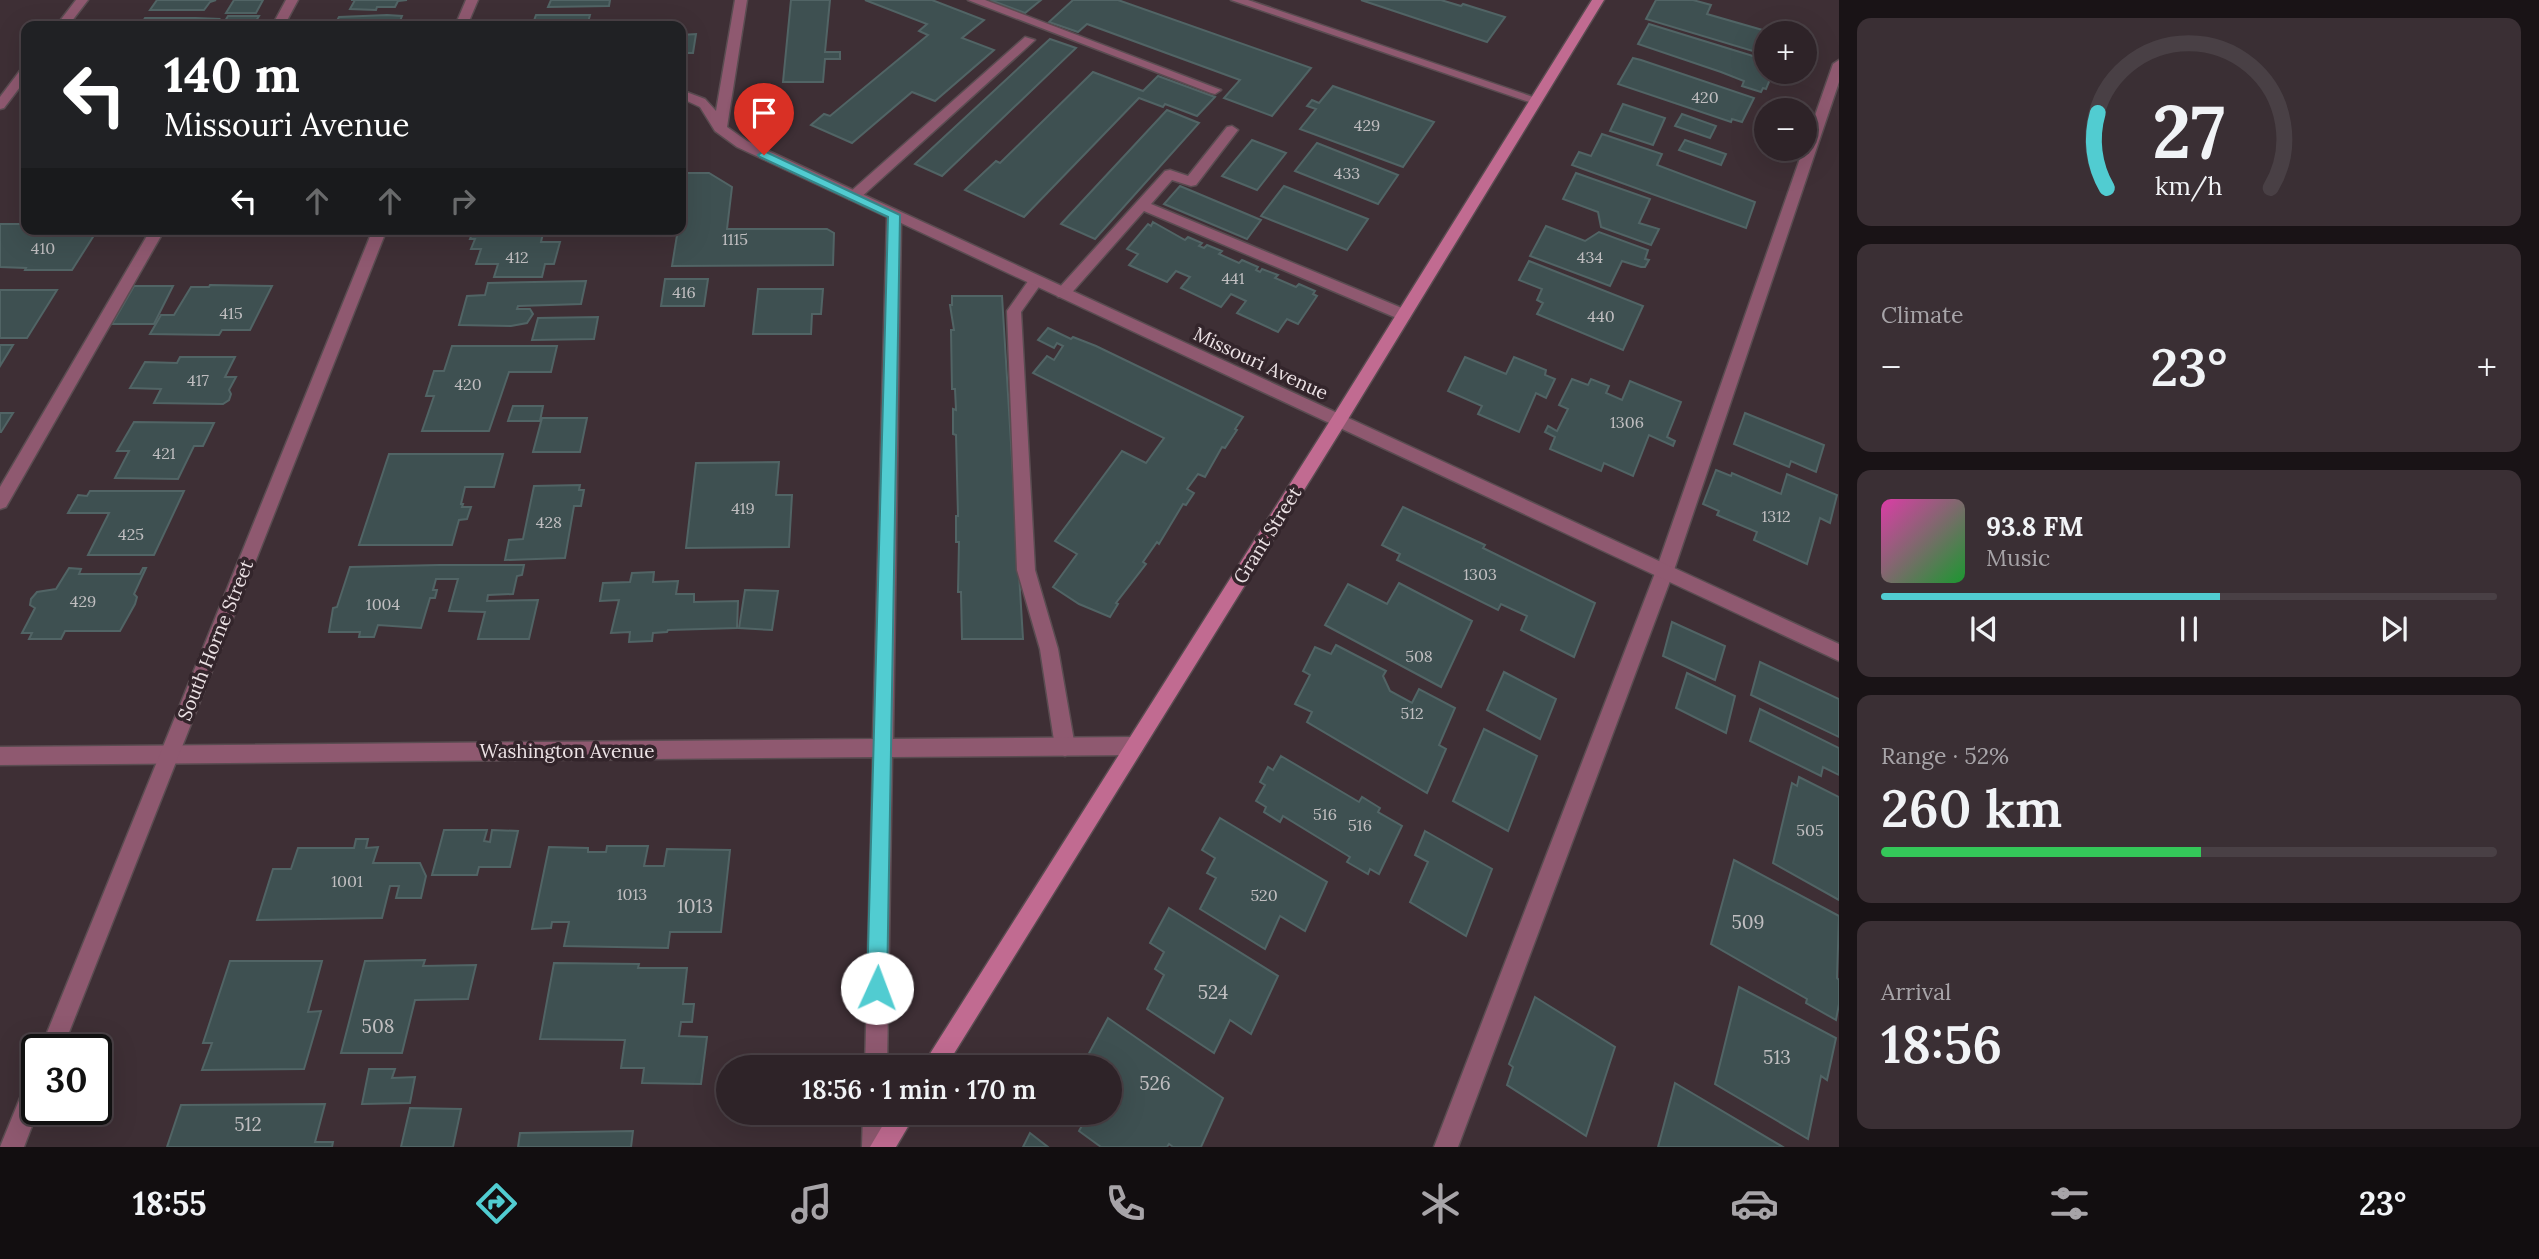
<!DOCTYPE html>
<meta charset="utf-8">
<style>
body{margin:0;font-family:Lora,serif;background:#3a2f34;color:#f1f3f6;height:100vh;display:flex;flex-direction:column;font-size:26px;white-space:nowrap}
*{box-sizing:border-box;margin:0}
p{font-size:23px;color:#a7a4a8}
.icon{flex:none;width:38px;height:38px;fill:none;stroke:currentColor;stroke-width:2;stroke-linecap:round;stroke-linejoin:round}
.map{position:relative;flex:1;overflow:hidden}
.side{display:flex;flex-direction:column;gap:18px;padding:18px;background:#191316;width:700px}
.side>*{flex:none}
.top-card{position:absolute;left:21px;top:21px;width:665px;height:214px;border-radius:14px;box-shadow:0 7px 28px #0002,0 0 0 2px #494045;background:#202124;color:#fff;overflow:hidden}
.controls{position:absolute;left:1754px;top:21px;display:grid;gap:14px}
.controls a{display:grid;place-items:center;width:63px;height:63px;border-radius:50%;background:#2e2328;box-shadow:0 7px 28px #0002,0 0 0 2px #494045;font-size:35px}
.speed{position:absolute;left:21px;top:1034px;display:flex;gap:14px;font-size:35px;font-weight:700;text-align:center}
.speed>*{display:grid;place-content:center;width:91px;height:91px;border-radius:50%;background:#2e2328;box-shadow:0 7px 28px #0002,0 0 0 2px #494045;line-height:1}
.speed .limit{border:4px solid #111;border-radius:10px;background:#fff;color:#111}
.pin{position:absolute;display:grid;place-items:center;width:60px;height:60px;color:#fff;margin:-72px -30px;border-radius:50% 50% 50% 0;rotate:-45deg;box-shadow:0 0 7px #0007}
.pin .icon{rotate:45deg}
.me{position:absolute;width:77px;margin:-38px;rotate:2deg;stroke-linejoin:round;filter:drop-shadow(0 0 5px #0008)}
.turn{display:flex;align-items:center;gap:24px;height:147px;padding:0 28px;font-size:32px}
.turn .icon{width:91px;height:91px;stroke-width:2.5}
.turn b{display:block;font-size:49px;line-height:60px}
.lanes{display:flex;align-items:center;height:66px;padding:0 28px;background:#0003;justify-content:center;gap:35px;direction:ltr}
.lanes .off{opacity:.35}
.big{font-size:52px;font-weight:600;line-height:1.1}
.side .tile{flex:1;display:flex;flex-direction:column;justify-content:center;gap:10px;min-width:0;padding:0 24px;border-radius:14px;background:#3a2f34}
.side .dial{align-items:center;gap:0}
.dial svg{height:182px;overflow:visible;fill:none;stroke:#494045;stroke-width:7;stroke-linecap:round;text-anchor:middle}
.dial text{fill:#f1f3f6;stroke:none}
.song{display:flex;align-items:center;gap:21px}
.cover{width:84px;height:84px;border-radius:10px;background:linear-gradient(135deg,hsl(320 70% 55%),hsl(130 70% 35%))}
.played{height:7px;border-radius:4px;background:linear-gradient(90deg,#51ccd1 55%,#494045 55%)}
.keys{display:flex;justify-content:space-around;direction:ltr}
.heat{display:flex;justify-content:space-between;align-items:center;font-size:38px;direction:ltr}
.charge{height:10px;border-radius:5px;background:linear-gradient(90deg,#34c759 52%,#494045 0)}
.trip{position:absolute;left:716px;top:1055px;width:406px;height:70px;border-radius:35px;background:#2e2328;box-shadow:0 7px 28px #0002,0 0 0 2px #494045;font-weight:600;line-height:70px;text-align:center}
.dock{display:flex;height:112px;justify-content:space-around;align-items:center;background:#120e10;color:#a7a4a8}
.dock .icon{width:49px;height:49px}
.dock .active{color:#51ccd1}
.dock b{font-size:32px;color:#f1f3f6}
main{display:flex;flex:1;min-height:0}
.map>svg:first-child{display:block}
.building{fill:#3e5051;stroke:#516465;stroke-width:2}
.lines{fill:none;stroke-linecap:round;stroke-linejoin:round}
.service-casing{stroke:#5a4c51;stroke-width:3}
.minor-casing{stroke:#5a4c51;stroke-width:3}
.tertiary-casing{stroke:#5a4c51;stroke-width:3}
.secondary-casing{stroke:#5a4c51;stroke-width:3}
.service{fill:#8f5970;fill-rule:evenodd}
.minor{fill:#8f5970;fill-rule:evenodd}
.tertiary{fill:#8f5970;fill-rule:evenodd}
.secondary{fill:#c16b91;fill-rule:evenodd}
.route{fill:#51ccd1;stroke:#358588;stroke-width:2}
.labels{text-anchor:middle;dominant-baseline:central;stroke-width:7;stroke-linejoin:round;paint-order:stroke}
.number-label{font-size:16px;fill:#c0bec0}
.street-label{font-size:19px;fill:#ece2e5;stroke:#33252b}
.near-number-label{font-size:19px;fill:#c0bec0}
</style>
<main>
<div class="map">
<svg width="1839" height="1147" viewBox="0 0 1839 1147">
<rect width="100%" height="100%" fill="#3e2f35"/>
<g class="building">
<path d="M157 0H216L210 2 204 10H150Z"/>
<path d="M234 0H263L256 13H226Z"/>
<path d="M351 0H407L398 1 395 7H377L376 10 350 9 355 0Z"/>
<path d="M551 0H610L609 6 548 7Z"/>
<path d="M791 0H830L825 52H840V59H825L823 82H783Z"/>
<path d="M865 0H932L984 20 962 38 994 50 935 101 912 92 852 143 811 125 824 114 830 116 928 35 919 31 927 24Z"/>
<path d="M990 0H1041L1025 13Z"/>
<path d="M1073 0H1118L1311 68 1272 116 1224 98 1240 80 1087 24 1078 32 1049 22Z"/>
<path d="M1361 0H1441L1461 6 1463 4 1505 17 1487 42Z"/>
<path d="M1656 0H1693L1711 5 1707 14 1773 33H1766V55L1646 19Z"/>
<path d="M387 15 402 16 398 26H334L339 17Z"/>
<path d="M536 15H590L587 26H532Z"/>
<path d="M228 16H259L253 26H222Z"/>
<path d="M145 18H196L219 19 214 26H140Z"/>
<path d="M1649 24 1766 60V72H1773L1766 89 1763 88 1761 92 1742 86 1744 81 1721 72 1638 44Z"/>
<path d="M696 34 693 53H681V35Z"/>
<path d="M1050 39 1076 48 942 176 915 164Z"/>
<path d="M1633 58 1641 60 1754 98 1742 122 1732 119 1731 122 1618 84Z"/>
<path d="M1093 72 1143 91 1158 76 1215 97 1197 116 1165 104 1163 107 1139 98 1024 217 965 190 996 161 1000 163Z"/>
<path d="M1333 86 1434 122 1403 167 1300 129 1316 109 1307 106 1312 100 1319 103Z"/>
<path d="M1623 104 1665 118 1653 145 1610 131Z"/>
<path d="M1167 110 1199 123 1095 239 1061 224Z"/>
<path d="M1682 114 1716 126 1710 138 1675 126Z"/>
<path d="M1602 134 1662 154 1657 165 1755 202 1746 228 1572 165 1579 152 1591 156Z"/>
<path d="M1252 140 1286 153 1257 190 1222 176Z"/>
<path d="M1685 140 1726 154 1721 165 1679 150Z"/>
<path d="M1317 143 1398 175 1378 204 1295 171Z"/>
<path d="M687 173H709L732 187 727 229H827L834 233 833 265 672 266 678 229H681Z"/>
<path d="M1576 173 1650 199 1639 223 1659 229 1651 245 1601 227 1598 212 1563 199Z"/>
<path d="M1180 186 1261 220 1247 239 1164 204Z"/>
<path d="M1284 186 1368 219 1347 250 1261 216Z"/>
<path d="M1153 222 1185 240 1188 237 1202 243 1199 246 1204 248 1207 245 1222 251 1219 254 1239 263 1242 260 1258 267 1256 270 1260 272 1262 269 1278 275 1275 278 1296 287 1299 284 1315 291 1313 294 1317 296 1298 324 1287 319 1278 332 1237 313 1246 301 1231 294 1221 307 1181 288 1190 277 1176 271 1167 282 1129 265 1138 254 1127 249 1148 224 1151 226Z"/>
<path d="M0 224H26V229H98L72 270H25L26 268 0 267Z"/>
<path d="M1546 226 1585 241 1599 232 1648 250 1645 259 1649 260 1645 267H1641L1622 261 1610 286 1530 256Z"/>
<path d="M474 229H544L541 242H560L554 264H545L542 277H494L498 264H476L481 249H471L475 239H470Z"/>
<path d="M1529 261 1643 306 1623 350 1537 314 1543 303 1537 300 1542 289 1519 280Z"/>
<path d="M665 279H708L704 306H661Z"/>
<path d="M586 281 581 304 518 306 517 309H530L533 314 527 323 511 326 459 325 467 296 485 295 488 283Z"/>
<path d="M210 285 272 286 250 330H222L219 335 150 334 161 315H174L191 287H209Z"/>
<path d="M134 286H173L154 324H112Z"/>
<path d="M758 289H823L821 314H812L811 334H753Z"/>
<path d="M0 290H57L27 338H0Z"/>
<path d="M952 296H1002L1023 639H962L961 592H958L959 542H956V516H958L956 435 953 434V409L956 410 955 389H952L951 330H954L950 305H952Z"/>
<path d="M598 317 594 339 532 340 538 318Z"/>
<path d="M1048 328 1071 339 1073 337 1096 346 1243 417 1235 429 1237 430 1225 448 1222 447 1205 477 1198 474 1187 489 1194 493 1186 505 1183 504 1159 544 1157 542 1143 562 1146 564 1116 603 1118 604 1110 617 1079 604 1053 587 1077 554 1055 541 1122 451 1146 463 1164 438 1033 373 1047 356 1054 360 1063 346 1057 343 1054 348 1038 340Z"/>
<path d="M0 345H13L0 366Z"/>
<path d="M452 346H557L551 372H509L489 431H422L434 396H426L434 371H444Z"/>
<path d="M180 357H235L225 377H236L229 390 231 394 229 400 223 404 154 403 161 389 130 388 145 362 177 363Z"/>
<path d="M1465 357 1506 374 1514 357 1546 370 1545 375 1555 379 1546 398 1536 393 1519 432 1478 414 1482 406 1448 391Z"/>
<path d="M1572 379 1588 385 1591 379 1609 386 1606 393 1622 400 1630 381 1681 402 1667 437 1675 441 1673 446 1649 435 1633 476 1604 463 1601 471 1550 449 1555 437 1545 432 1548 426 1557 431 1568 409 1559 405Z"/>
<path d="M513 406H543L540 421H508Z"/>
<path d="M0 413H13L1 432H0Z"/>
<path d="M1745 413 1824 445 1816 472 1791 461 1789 467 1734 444Z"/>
<path d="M542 418H587L580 452H533Z"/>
<path d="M134 422 214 423 203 446H194L178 479 115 478 129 451H117Z"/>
<path d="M389 454H503L494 487H465L461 504H463L462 507H471L467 519 459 520 452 545H359Z"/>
<path d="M779 462 776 495H792L789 547 686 548 696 463Z"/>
<path d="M1716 470 1731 476 1732 473 1781 494 1787 474 1837 495 1830 523 1820 518 1807 564 1754 540 1757 532 1717 515 1719 511 1703 504Z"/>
<path d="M580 485 579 490H584L581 506H574L565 558 505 560 509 540 523 539 534 486Z"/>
<path d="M90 491H184L154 555H88L109 513H68L78 495 87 496Z"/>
<path d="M1403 507 1485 545 1483 548 1595 603 1574 657 1521 630 1527 616 1501 604 1498 610 1397 560 1400 554 1382 545Z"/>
<path d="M439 565H524L522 575 517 576 513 594 488 595 487 601 538 600 529 639H478L485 612 449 611 458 579H436L433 590H437L435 598H430L421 628 378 625 374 637H359L360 632H329L333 608 337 607 350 567Z"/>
<path d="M69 568 81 569 79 574H140L143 568H146L134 594 137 597 135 604 120 631H65L61 639H29L32 633H22L35 608 30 605 31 599 37 592 56 589Z"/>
<path d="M654 572 653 582 678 581 676 594H694V602L738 601 737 628 668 630 667 632 653 633 652 641 629 642 630 632 611 633 619 600 600 601 603 583 630 582 632 573Z"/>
<path d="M1399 583 1472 621 1441 687 1325 625 1348 584 1387 604Z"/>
<path d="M745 590 778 591 772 630 739 628Z"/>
<path d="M1672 622 1725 646 1715 680 1663 656Z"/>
<path d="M1336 645 1386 671 1383 676 1390 691 1412 703 1419 689 1455 708 1439 745 1446 749 1427 793 1307 722 1312 712 1295 704 1310 675 1303 671 1315 647 1331 654Z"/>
<path d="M1760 662 1839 699V737L1751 695Z"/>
<path d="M1504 672 1556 699 1540 739 1487 710Z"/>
<path d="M1687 673 1735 696 1726 733 1676 708Z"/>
<path d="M1760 709 1839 748V775L1823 767 1821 776 1750 741Z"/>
<path d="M1484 729 1537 756 1508 831 1453 801Z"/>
<path d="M1281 756 1359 802 1362 797 1380 808 1378 812 1402 826 1379 874 1370 869 1368 874 1347 862 1350 857 1283 816 1280 822 1264 812 1266 807 1256 801 1265 785 1260 782 1268 767 1273 770Z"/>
<path d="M1799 777 1839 797V900L1773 863 1792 783 1797 786Z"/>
<path d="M1220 818 1327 882 1305 931 1280 916 1265 949 1200 909 1216 878 1207 873 1215 858 1202 850Z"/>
<path d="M444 830H487L484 841 490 842 492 830 518 831 510 867H479L477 875H432Z"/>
<path d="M1425 831 1492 869 1466 936 1410 902 1428 862 1415 855Z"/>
<path d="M356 839H368L366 848 378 847 373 863H420L426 876 421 898H396L399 886H390L382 918 257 920 273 869H291L298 848H354Z"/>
<path d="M607 846H648L644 866H664L667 849 730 850 721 932H670L668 948 564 946 569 922H552L551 928 532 929 549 847 588 848V852H606Z"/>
<path d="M1734 860 1839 916 1837 978 1839 980V1004L1836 1020 1806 1003 1807 999 1711 944Z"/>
<path d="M1169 908 1278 976 1251 1034 1230 1020 1214 1053 1147 1009 1164 975 1155 969 1164 952 1150 943Z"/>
<path d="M425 960 423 966 476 965 468 999 415 1000 402 1053H341L365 961Z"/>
<path d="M230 961H322L308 1012 321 1011 304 1069 202 1070 212 1043H203Z"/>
<path d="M554 963 639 964 638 968H687L683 1004H694L692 1022H681L679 1036 707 1037 701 1084 642 1083 644 1068H621L625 1040 540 1039Z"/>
<path d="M1739 987 1836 1038 1827 1080 1821 1076 1808 1139 1715 1084Z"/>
<path d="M1535 997 1615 1047 1586 1136 1507 1085 1513 1067 1509 1064Z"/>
<path d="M1108 1018 1223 1098 1201 1147H1173L1169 1144 1167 1147H1101L1079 1131 1089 1113H1110V1068H1100L1087 1057Z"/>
<path d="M369 1069H395L392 1078 415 1077 410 1103 362 1104Z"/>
<path d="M1675 1083 1783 1147H1658Z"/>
<path d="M325 1104 315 1142H333L332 1147H167L181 1105Z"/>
<path d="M410 1108 461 1109 453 1147H401Z"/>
<path d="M633 1131 631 1147H518L520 1133Z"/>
<path d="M1030 1133 1048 1147H1023Z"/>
</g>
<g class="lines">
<defs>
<g id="service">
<path d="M286 0H298L284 26H272Z"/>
<path d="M968 0H985L1221 90 1215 94 1211 93Z"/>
<path d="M1231 0H1248L1542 100 1540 103H1532Z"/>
<path d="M1025 37 1035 40 859 199H849V193Z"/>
<path d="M1839 60V82L1673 573 1458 1147H1434L1655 573 1833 64Z"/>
<path d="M1232 126 1238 130 1196 185 1191 186 1172 180 1151 204 1409 311 1411 315 1409 319H1399L1144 211 1068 297H1058L1056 293 1058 289 1165 171 1170 170 1188 176 1227 127Z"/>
<path d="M151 229H165L6 507 0 509V487Z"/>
<path d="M1036 276 1043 281 1021 312 1035 570 1058 649 1075 747 1072 753 1065 756 1058 753 1055 747 1040 649 1017 570 1007 311 1031 277Z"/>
</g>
<g id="minor">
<path d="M735 0H747L727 127 747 141 1839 644V661L901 223 893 739 1134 737 1141 740 1144 746 1141 752 1134 755 892 757 887 1068H865L873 757 0 765V747L873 739 887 217 737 147 715 131 700 107 681 98V90L705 99 716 111Z"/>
<path d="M863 1113H887L886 1147H862Z"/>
</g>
<g id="tertiary">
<path d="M76 0H88L68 26H56Z"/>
<path d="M466 0H478L467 26H455Z"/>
<path d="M26 67V79L4 108 0 109V97L22 68Z"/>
<path d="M373 229H387L62 1050H40Z"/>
<path d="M37 1073 38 1110 24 1147H0L29 1076Z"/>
</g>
<g id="secondary">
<path d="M1592 0H1604L1345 424 945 1068H921L1333 416Z"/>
<path d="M890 1113H916L896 1147H870Z"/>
</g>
</defs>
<use href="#service" class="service-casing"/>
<use href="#minor" class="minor-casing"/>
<use href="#tertiary" class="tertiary-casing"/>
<use href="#secondary" class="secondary-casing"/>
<use href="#service" class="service"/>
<use href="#minor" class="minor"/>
<use href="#tertiary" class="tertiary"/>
<use href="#secondary" class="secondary"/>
</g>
<path class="route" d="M764 151 900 215 887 988 885 995 877 998 870 995 867 988 888 217 760 157 758 155Z"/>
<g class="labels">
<g class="number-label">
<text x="1705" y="97">420</text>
<text x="1367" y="125">429</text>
<text x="1347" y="173">433</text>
<text x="735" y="239">1115</text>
<text x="43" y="248">410</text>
<text x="517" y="257">412</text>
<text x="1590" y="257">434</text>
<text x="1233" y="278">441</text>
<text x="684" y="292">416</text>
<text x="231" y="313">415</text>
<text x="1601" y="316">440</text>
<text x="198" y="380">417</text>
<text x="468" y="384">420</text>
<text x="1627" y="422">1306</text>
<text x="164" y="453">421</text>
<text x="743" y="508">419</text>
<text x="1776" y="516">1312</text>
<text x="549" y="522">428</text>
<text x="131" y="534">425</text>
<text x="1480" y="574">1303</text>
<text x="83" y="601">429</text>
<text x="383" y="604">1004</text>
<text x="1419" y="656">508</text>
<text x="1412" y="713">512</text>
<text x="1325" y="814">516</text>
<text x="1360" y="825">516</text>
<text x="1810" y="830">505</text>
<text x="347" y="881">1001</text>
<text x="632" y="894">1013</text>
<text x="1264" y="895">520</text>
</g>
<g class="street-label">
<text transform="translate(1261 363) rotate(25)">Missouri Avenue</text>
<text transform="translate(1267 535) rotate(-58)">Grant Street</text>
<text transform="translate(215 640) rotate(-68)">South Horne Street</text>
<text x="567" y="751">Washington Avenue</text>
</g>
<g class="near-number-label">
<text x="695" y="906">1013</text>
<text x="1748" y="922">509</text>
<text x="1213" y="992">524</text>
<text x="378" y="1026">508</text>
<text x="1777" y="1057">513</text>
<text x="1155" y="1083">526</text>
<text x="248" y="1124">512</text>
</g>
</g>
</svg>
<div class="controls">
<a>+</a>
<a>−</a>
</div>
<div class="speed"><div class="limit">30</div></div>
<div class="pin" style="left:764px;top:155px;background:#d93025"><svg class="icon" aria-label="arrive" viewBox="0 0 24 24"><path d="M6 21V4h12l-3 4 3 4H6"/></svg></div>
<svg class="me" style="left:877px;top:988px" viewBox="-20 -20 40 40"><circle r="19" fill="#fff"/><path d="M0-13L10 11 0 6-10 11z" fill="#51ccd1"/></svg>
<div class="trip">18:56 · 1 min · 170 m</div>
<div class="top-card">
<div class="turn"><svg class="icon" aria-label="left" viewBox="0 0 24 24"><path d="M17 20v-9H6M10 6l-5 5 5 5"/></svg><div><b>140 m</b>Missouri Avenue</div></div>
<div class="lanes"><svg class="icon" aria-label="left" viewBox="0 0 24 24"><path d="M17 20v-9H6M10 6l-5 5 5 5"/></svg><svg class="icon off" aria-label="ahead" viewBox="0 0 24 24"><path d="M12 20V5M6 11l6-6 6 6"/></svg><svg class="icon off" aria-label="ahead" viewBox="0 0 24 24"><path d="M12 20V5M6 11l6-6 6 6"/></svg><svg class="icon off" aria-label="right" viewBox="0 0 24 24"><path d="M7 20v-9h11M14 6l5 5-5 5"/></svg></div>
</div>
</div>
<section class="side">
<div class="tile dial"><svg viewBox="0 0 100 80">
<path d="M14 69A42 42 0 1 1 86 69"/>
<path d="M14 69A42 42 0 0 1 10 36" stroke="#51ccd1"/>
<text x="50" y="56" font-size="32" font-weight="700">27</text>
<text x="50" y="72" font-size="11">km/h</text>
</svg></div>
<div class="tile"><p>Climate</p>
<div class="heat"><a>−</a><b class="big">23°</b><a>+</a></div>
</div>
<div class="tile">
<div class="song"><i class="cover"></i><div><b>93.8 FM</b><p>Music</p></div></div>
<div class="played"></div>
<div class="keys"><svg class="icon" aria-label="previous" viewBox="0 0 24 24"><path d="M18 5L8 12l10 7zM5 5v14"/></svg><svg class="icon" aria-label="pause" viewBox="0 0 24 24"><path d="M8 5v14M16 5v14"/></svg><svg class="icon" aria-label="next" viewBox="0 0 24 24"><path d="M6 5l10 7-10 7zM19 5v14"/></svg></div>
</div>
<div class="tile"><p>Range · 52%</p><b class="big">260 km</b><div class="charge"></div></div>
<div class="tile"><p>Arrival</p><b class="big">18:56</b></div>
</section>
</main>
<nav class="dock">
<b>18:55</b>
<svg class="icon active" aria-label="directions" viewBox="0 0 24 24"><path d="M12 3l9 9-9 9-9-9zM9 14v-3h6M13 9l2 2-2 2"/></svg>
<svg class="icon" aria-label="music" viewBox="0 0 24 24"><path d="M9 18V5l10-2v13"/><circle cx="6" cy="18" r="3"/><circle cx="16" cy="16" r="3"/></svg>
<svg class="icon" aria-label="phone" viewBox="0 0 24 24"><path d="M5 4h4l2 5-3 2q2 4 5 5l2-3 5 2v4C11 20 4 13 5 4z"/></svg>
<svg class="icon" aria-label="climate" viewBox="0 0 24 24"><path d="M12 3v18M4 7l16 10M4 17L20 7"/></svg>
<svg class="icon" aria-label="car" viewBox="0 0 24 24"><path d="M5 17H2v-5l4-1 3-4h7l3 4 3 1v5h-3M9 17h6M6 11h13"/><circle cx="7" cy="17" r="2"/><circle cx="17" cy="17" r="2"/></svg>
<svg class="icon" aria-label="filters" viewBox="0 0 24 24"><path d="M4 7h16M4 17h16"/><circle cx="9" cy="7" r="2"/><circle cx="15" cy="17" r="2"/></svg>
<b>23°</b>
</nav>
